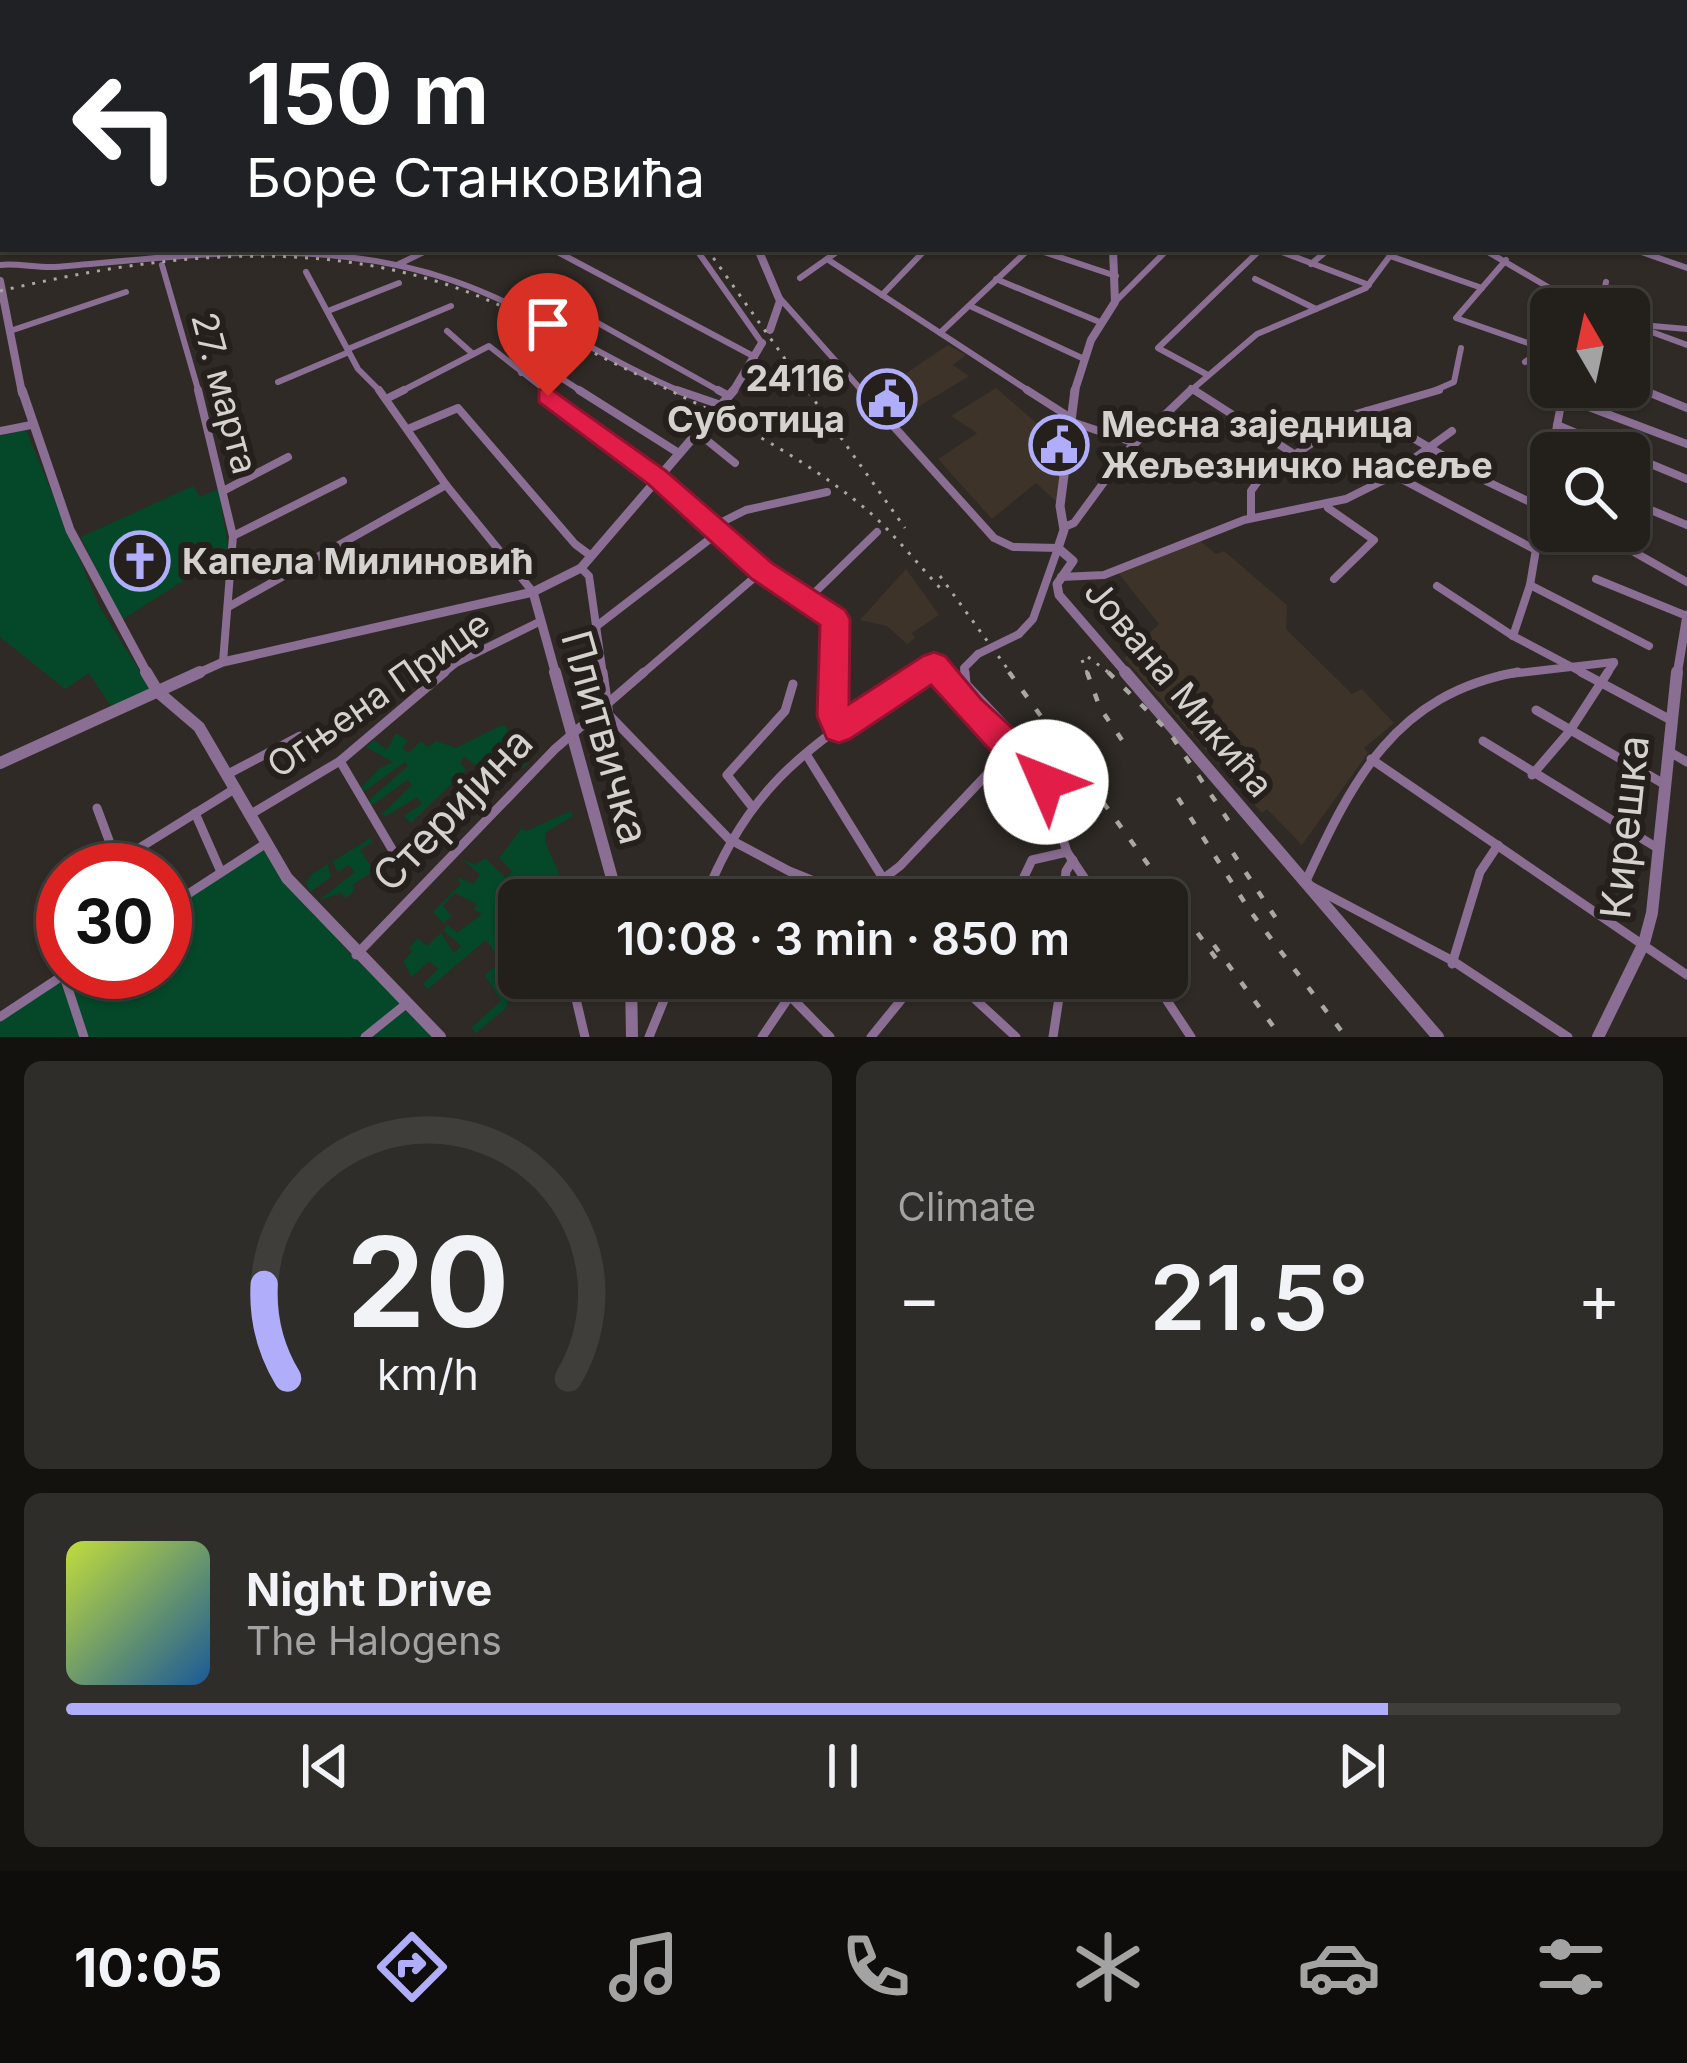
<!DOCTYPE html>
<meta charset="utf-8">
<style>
body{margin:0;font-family:Inter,sans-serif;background:#2f2d29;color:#f1f3f6;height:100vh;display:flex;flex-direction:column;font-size:45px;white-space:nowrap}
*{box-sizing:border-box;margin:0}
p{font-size:39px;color:#a3a3a3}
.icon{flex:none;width:66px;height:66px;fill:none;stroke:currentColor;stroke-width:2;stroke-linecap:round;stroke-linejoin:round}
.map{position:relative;height:1037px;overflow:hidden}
.panel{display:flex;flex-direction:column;gap:24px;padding:24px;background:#13120f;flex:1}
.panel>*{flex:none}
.banner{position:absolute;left:0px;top:0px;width:1689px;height:252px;box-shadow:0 3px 9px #0004,0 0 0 3px #403e3b;background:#202124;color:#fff;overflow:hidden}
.needle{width:78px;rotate:351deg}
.buttons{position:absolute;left:1530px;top:288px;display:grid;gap:24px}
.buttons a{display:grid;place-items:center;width:120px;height:120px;border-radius:18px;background:#23201c;box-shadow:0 3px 9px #0004,0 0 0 3px #403e3b;font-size:60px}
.speed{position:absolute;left:36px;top:843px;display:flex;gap:24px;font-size:60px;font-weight:700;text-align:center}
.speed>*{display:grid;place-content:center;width:156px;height:156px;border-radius:50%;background:#23201c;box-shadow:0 3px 9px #0004,0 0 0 3px #403e3b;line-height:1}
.speed .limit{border:18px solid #d22;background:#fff;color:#111}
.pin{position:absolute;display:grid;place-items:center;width:102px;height:102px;color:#fff;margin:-123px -51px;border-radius:50% 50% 50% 0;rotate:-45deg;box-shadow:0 0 12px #0007}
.pin .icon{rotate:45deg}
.me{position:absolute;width:132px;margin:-66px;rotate:314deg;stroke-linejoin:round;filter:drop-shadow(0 0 9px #0008)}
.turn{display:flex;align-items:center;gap:42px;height:252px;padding:0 48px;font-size:54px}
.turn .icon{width:156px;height:156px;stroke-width:2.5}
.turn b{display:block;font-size:84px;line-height:102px}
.big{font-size:90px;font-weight:600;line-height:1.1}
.panel .card{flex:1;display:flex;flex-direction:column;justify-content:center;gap:18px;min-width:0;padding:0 42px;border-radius:18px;background:#2f2d29}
.panel .dial{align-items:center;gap:0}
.dial svg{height:312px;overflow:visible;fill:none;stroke:#403e3b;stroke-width:7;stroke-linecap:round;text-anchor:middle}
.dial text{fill:#f1f3f6;stroke:none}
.song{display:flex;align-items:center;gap:36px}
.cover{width:144px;height:144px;border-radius:18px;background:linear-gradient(135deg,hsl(70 70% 55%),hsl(210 70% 35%))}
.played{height:12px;border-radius:6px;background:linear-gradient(90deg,#b0aefa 85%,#403e3b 85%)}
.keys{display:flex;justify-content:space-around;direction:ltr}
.heat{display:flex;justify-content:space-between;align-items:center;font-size:66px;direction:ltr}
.panel .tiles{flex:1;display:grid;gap:24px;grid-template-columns:1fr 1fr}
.card:last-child{grid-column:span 2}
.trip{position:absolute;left:498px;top:879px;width:690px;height:120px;border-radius:18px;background:#23201c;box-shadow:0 3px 9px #0004,0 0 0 3px #403e3b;font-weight:600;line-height:120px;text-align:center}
.menu{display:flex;height:192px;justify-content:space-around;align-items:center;background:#0e0d0b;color:#a3a3a3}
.menu .icon{width:84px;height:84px}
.menu .on{color:#b0aefa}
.menu b{font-size:54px;color:#f1f3f6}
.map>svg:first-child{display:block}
.built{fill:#3d3329}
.green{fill:#054729}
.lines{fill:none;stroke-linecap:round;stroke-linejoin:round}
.stream{stroke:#1a4950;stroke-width:3}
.minor-far3{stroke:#8b6e93;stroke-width:4.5}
.minor-far2{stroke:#8b6e93;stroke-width:6}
.minor-far1{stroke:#8b6e93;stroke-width:8}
.minor{stroke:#8b6e93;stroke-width:9}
.tertiary-far2{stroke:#8b6e93;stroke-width:8}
.tertiary-far1{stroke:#8b6e93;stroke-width:9}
.tertiary{stroke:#8b6e93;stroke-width:12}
.rail-far1{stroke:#aba7a3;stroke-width:3;stroke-dasharray:3 8;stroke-linecap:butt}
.rail{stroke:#aba7a3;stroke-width:4.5;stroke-dasharray:8 15;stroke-linecap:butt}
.minor-bridge{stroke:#8b6e93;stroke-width:8}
.route{fill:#e11d48;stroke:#92132f;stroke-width:3}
.labels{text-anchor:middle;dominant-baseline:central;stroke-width:12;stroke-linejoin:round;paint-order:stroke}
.poi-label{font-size:36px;font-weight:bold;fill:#d5d1ce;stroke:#25201b;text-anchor:start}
.street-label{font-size:36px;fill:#d5d1ce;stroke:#25201b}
.near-street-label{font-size:42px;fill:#d5d1ce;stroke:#25201b}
</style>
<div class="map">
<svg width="1687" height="1037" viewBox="0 0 1687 1037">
<rect width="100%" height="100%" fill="#2f2a25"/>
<g class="built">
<path d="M948 345 966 355 953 365 969 376 892 423 868 399Z"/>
<path d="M996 388 1046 431 1044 451 1068 453 1059 504 1036 483 992 519 938 459 977 433 951 416Z"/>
<path d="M1195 537 1216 554 1224 551 1287 605 1286 629 1352 694 1362 689 1394 723 1364 748 1368 753 1302 845 1267 809 1262 813 1124 658 1159 624 1114 568Z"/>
<path d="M906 569 939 615 912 633 915 638 907 644 887 626 860 620Z"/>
</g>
<g class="green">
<path d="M26 430 99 606 153 692 115 712 89 673 65 689 0 637V436Z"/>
<path d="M193 486 200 497 218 489 229 552 120 621 81 537Z"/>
<path d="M500 726H506L509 739 529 762 522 769 497 745 494 748 503 761 491 778 464 756 460 763 466 770 411 823 404 816 422 804 417 797 385 817 382 814 412 785 407 780 373 805 367 802 408 766 405 762 362 793 360 789 380 768 393 762 366 747 374 740 387 750 396 733 408 741 402 748 408 753 421 741 428 747 436 741 456 748Z"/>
<path d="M571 811 573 816 546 832 545 842 570 897 564 900 558 890 551 895 553 900H519V952L494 976 509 994 506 1008 475 1034 472 1027 501 1001 485 975 501 961 486 940 428 989 423 984 438 969 429 961 412 977 403 961 412 952 409 947 418 938 427 946 441 933 454 953 461 946 443 930 448 925 457 933 482 914 473 909 477 904 455 893 443 906 452 917 443 923 433 912 460 885 458 877 473 884 480 875 462 859 475 865 485 858 506 878 512 871 499 858 522 828 526 831Z"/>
<path d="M371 838 373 842 360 850 374 871 352 885 355 890 346 898 341 893 318 901 355 872 349 865 338 872 333 862 328 865 331 877 310 892 306 883 312 874Z"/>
<path d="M263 846 346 950 436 1037H0V1020L72 972H165V912Z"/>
</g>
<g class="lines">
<path class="stream" d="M1356 0 1364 3"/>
<g class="minor-far3">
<path d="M1183 0 1192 3"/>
<path d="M129 3 143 0"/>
<path d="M155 3 159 0"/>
<path d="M211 3 227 0"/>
<path d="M362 3 372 0"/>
<path d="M1158 3 1164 0"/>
</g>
<g class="minor-far2">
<path d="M552 249 755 357"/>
<path d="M696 249 762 343"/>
<path d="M1035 249 1116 276"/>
<path d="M1274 249 1369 285"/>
<path d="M1483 249 1553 290 1599 309"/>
<path d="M1633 249 1687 268"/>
<path d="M1390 256 1482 288"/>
<path d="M827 259 1032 393"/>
<path d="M1506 260 1456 318 1551 351"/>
<path d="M399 264 430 249"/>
<path d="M1311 264 1329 249"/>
<path d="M0 265C18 263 36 268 55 267 188 256 324 235 454 281 535 309 605 361 685 393"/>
<path d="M162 265 199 393"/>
<path d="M306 272 358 369 382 393"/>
<path d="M800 278 841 249"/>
<path d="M996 279 1102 323"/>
<path d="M1255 279 1316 309"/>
<path d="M777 295 864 393"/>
<path d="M882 295 926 249"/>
<path d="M1115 302 1168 249"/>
<path d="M970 306 1082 358"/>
<path d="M571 308 723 393"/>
<path d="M1600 309 1606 282"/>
<path d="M328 311 399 283"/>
<path d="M1630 324 1687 345"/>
<path d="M1641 325 1687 329"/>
<path d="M10 331 126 292"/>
<path d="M447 331 473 354"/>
<path d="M940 333 1029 249"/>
<path d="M348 349 451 306"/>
<path d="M1525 362 1551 343"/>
<path d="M521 373 539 364 584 393"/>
<path d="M1206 374 1158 348 1261 249"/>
<path d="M278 382 349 352"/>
<path d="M1629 384 1650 393"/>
<path d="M1191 388 1198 393"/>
<path d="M398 393 489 346 549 393"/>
<path d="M1188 393 1257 334 1366 288 1395 249"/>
<path d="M1429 393 1454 382 1461 348"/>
</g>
<g class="minor-far1">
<path d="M198 390 233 536 223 662"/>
<path d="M379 390 446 485 533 592"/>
<path d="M545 390C642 466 732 551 835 619L834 675"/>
<path d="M579 390 677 452"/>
<path d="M677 390 721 405"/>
<path d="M718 390 729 396"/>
<path d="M861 390 994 538 1013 547 1058 548 1033 619 1019 634"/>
<path d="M1027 390 1071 418"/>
<path d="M1194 390 1294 454"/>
<path d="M1643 390 1687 408"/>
<path d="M388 398 404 390"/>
<path d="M1367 411 1488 482 1551 512"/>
<path d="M1072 422 1135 443"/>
<path d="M1557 425 1624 453"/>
<path d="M408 429 458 408 575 544 591 556"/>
<path d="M0 431 31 425"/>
<path d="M698 433 735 463"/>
<path d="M1552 453 1561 404 1570 400 1687 444"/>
<path d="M1629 455 1687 479"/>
<path d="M1394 475 1536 550"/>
<path d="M223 491 288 457"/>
<path d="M1629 501 1687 525"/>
<path d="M1328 508 1374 540 1334 579"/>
<path d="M1251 518V491L1261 477 1356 414 1439 390"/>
<path d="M712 527 746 510 827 492"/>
<path d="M1064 527 1074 523 1126 452 1191 390"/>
<path d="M1597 531 1687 582"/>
<path d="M233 536 343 481"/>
<path d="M581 568 589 576 603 675"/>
<path d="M1061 577 1104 575 1244 520 1346 499 1384 480 1452 431"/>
<path d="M1596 579 1687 616"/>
<path d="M1530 585 1649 646"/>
<path d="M1437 586 1513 636 1587 675"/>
<path d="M806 601 877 532"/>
<path d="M230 606 446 485"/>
<path d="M598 625 719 532"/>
<path d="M1513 636 1530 585 1551 460"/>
<path d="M441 675 456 663 539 622"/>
<path d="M641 675 762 571"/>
<path d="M915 675 927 667 937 668 943 675"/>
<path d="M965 675 964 668 978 654"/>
<path d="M1501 675 1614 662"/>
<path d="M1606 675 1614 663"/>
</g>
<g class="minor">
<path d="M603 672 609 715 729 839 789 871 861 900"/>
<path d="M834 672 833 716 839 728"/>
<path d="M940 672C960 698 1006 759 1038 761"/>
<path d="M965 672 966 684 1038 761 1067 852 1099 900"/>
<path d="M1518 672C1395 694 1353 779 1305 883L1453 961 1568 1037"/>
<path d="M1581 672 1669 719"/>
<path d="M1536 710 1664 784"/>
<path d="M1483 741 1659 849"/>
<path d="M1668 751 1687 762"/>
<path d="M806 754 884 880"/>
<path d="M1371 759 1687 975"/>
<path d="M340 761 396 856"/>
<path d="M228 774 300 736"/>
<path d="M1532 775 1569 732 1608 672"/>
<path d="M97 808 120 870"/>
<path d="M753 808 727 775 785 711 793 684"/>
<path d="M195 813 221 872"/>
<path d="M251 814 340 761 445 672"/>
<path d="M104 870 236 788"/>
<path d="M858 898 900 866 1011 749"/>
<path d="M704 900C751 778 816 743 919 672"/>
<path d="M1013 900 1032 860 1067 852"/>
<path d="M1063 900 1066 871 1073 860"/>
<path d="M53 902 63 896"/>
<path d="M165 909 265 844"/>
<path d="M356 955 555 749 644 672"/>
<path d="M1452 964 1480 872 1498 845"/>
<path d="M64 976 84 1037"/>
<path d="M559 978 576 999 585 1037"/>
<path d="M952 978 1016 1037"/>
<path d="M1152 978 1191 1037"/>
<path d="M965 991 975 978"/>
<path d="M790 996 830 1037"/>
<path d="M0 1017 68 972"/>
<path d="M365 1037 406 1004"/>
<path d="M649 1037 673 978"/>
<path d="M762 1037 802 978"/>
<path d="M871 1037 919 978"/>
<path d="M1053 1037 1062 978"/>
</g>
<g class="tertiary-far2">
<path d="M758 249 780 301 770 330"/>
<path d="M0 281 22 393"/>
<path d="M732 393 762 343"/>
<path d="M1074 393 1091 340 1115 302 1113 249"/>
</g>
<g class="tertiary-far1">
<path d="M22 390 70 530 148 675"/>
<path d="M1075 390 1060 506 1064 530 1058 548 1073 561 1057 584 1059 595 1128 675"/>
<path d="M533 592 556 675"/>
<path d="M194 675 223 662 533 592 581 568 734 390"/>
<path d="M1677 675 1687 615"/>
</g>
<g class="tertiary">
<path d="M146 672 158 692"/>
<path d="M555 672 618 900"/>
<path d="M1125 672 1438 1037"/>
<path d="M158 692 199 727 287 878 440 1037"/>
<path d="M0 763 200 672"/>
<path d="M631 978 632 1037"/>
<path d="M1598 1037 1644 943 1652 913 1677 672"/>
</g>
<g class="rail-far1">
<path d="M707 249 905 528"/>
<path d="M0 291C146 257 296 237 442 283 506 303 564 339 624 368 706 408 790 447 861 505 892 530 916 563 943 591"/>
<path d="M940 576 1012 675"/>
<path d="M1088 657 1112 675"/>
<path d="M1082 660 1088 675"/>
</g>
<g class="rail">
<path d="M1009 672 1220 964"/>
<path d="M1087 672 1100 708 1122 740"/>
<path d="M1108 672 1169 732 1230 823"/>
<path d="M1178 798 1250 911 1346 1037"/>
<path d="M1233 853 1279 923"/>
<path d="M1214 945 1281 1037"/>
</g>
<path class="minor-bridge" d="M978 654 1019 634"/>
</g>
<path class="route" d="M548 387 666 471 772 563 845 610 850 619 849 704 923 656 934 652 945 656 981 699 1023 738 1050 750 1063 782 1058 793 1046 798 1034 793 1027 776 999 760 931 685 850 739 839 743 827 739 817 716 820 625 752 579 648 484 539 402V390Z"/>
<defs>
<symbol id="civic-ring" viewBox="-11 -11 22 22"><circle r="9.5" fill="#25201b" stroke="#b0aefa" stroke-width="1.5"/><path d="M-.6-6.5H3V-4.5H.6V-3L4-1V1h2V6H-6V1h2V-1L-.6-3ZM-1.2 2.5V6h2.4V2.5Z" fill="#b0aefa"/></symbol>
<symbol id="church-ring" viewBox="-11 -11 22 22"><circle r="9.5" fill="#25201b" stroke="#b0aefa" stroke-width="1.5"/><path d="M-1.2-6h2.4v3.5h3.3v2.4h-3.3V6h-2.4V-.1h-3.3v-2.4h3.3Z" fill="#b0aefa"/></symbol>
</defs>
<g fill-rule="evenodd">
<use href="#civic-ring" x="854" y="366" width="66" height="66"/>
<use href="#civic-ring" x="1026" y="412" width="66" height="66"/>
<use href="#church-ring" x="107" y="528" width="66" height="66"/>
</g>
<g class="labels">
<g class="poi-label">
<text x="845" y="378" text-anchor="end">24116<tspan x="845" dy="41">Суботица</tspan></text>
<text x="1101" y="424">Месна заједница<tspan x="1101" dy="41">Жељезничко насеље</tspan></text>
<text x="182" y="561">Капела Милиновић</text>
</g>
<g class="street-label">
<text transform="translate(225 393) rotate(75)">27. марта</text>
<text transform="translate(1179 688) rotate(50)">Јована Микића</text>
<text transform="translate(378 694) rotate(-35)">Огњена Прице</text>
</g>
<g class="near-street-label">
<text transform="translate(606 737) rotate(74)">Плитвичка</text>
<text transform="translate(452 809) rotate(-46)">Стеријина</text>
<text transform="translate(1624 827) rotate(-84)">Кирешка</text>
</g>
</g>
</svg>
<div class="buttons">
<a><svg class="needle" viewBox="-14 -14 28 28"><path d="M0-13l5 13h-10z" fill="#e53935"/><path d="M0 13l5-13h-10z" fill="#a3a3a3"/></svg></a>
<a><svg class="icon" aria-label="search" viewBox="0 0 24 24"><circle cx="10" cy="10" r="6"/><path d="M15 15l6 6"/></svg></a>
</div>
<div class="speed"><div class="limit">30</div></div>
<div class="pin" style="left:548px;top:396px;background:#d93025"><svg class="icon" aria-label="arrive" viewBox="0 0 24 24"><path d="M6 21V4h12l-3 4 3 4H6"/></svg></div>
<svg class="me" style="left:1046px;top:782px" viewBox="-20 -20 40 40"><circle r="19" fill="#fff"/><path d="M0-13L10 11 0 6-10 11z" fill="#e11d48"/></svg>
<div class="trip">10:08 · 3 min · 850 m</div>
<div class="banner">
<div class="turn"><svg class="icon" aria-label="left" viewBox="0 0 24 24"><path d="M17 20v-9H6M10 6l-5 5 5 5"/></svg><div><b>150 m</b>Боре Станковића</div></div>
</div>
</div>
<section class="panel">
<div class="tiles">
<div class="card dial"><svg viewBox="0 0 100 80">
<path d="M14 69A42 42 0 1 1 86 69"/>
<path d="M14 69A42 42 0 0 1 8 45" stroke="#b0aefa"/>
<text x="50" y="56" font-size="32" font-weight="700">20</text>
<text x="50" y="72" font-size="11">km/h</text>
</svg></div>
<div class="card"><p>Climate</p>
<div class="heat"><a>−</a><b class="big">21.5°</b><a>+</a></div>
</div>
<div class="card">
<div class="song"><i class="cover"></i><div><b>Night Drive</b><p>The Halogens</p></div></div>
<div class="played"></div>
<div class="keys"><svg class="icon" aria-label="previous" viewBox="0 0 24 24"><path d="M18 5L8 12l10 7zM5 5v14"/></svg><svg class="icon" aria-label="pause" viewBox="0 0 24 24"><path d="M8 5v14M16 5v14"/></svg><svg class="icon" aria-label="next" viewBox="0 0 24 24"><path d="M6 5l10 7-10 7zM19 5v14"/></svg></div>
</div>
</div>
</section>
<nav class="menu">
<b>10:05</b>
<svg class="icon on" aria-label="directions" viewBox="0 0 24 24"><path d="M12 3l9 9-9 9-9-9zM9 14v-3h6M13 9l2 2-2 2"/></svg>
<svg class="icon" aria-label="music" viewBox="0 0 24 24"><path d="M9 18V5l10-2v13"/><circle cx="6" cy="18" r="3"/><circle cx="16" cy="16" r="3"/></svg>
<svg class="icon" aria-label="phone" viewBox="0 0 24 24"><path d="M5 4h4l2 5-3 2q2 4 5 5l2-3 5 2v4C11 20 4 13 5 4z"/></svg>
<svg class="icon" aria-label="climate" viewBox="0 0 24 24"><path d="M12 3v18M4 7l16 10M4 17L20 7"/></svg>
<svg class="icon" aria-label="car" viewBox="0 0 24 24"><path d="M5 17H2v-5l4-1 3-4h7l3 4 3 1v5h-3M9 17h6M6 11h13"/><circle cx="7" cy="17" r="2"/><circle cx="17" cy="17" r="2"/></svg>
<svg class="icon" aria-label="filters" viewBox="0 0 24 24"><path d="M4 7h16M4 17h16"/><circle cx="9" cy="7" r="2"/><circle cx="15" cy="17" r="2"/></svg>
</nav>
